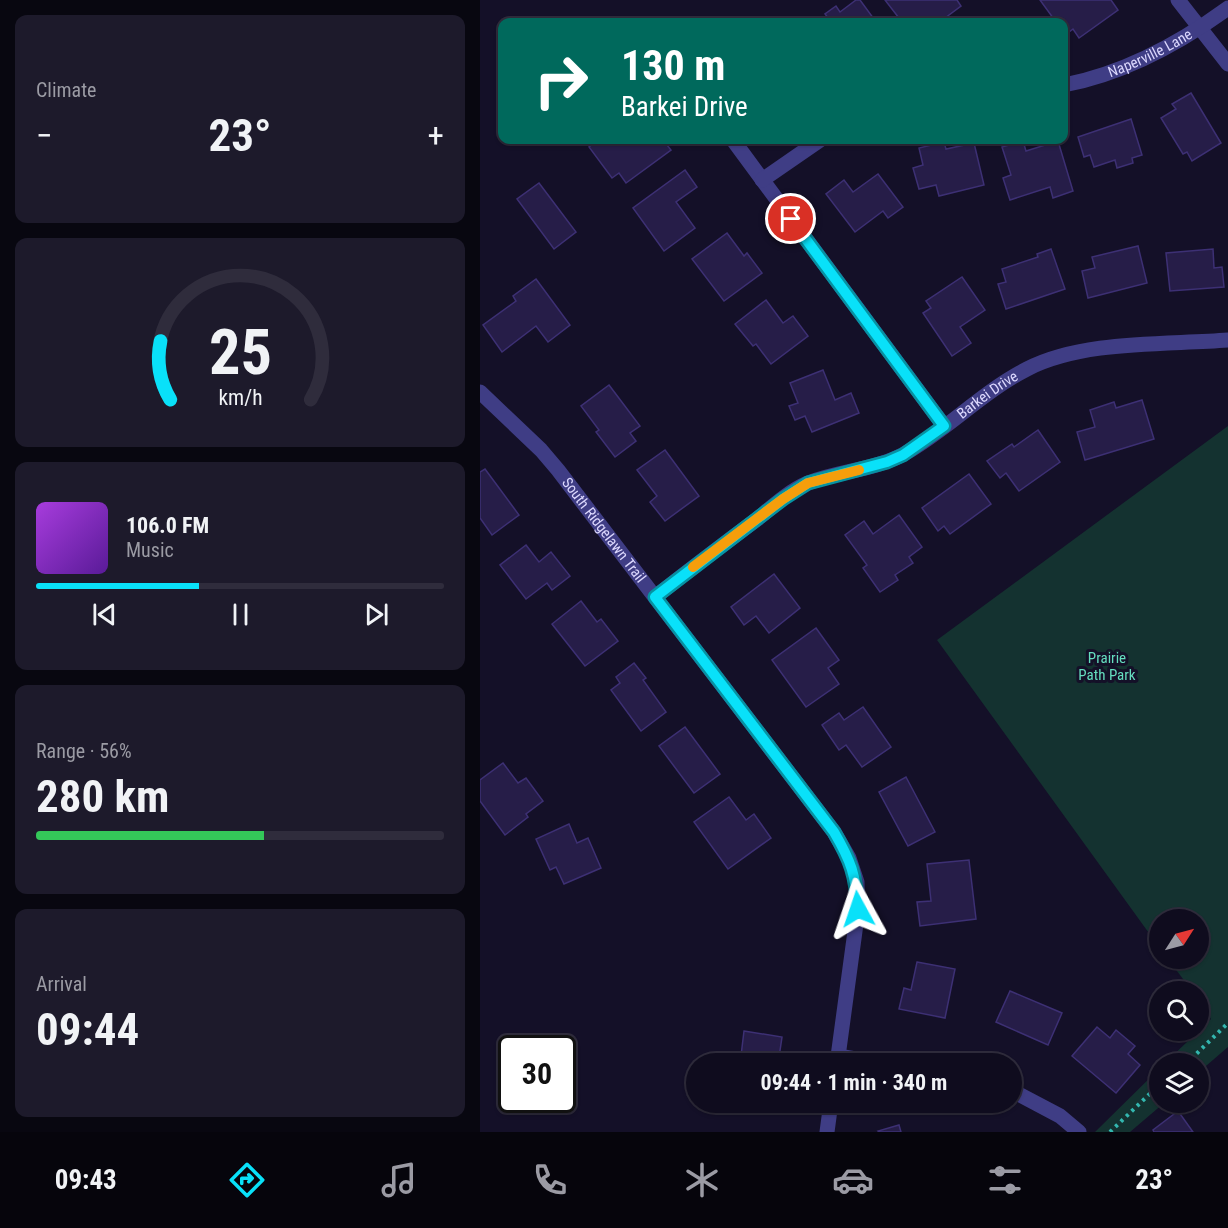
<!DOCTYPE html>
<meta charset="utf-8">
<style>
body{margin:0;font-family:"Roboto Condensed",sans-serif;background:#1d1a2b;color:#f1f3f6;height:100vh;display:flex;flex-direction:column;font-size:22px;white-space:nowrap}
*{box-sizing:border-box;margin:0}
p{font-size:20px;color:#9b9ba4}
.icon{flex:none;width:33px;height:33px;fill:none;stroke:currentColor;stroke-width:2;stroke-linecap:round;stroke-linejoin:round}
.map{position:relative;flex:1;overflow:hidden}
.drawer{display:flex;flex-direction:column;gap:15px;padding:15px;background:#080710;width:480px}
.drawer>*{flex:none}
.top-card{position:absolute;left:18px;top:18px;width:570px;height:126px;border-radius:12px;box-shadow:0 2px 4px #0004,0 0 0 2px #2f2c3c;background:#00695c;color:#fff;overflow:hidden}
.needle{width:39px;rotate:54deg}
.tools{position:absolute;left:669px;top:909px;display:grid;gap:12px}
.tools a{display:grid;place-items:center;width:60px;height:60px;border-radius:50%;background:#0f0c1e;box-shadow:0 2px 4px #0004,0 0 0 2px #2f2c3c;font-size:30px}
.speed{position:absolute;left:18px;top:1035px;display:flex;gap:12px;font-size:30px;font-weight:700;text-align:center}
.speed>*{display:grid;place-content:center;width:78px;height:78px;border-radius:50%;background:#0f0c1e;box-shadow:0 2px 4px #0004,0 0 0 2px #2f2c3c;line-height:1}
.speed .limit{border:3px solid #111;border-radius:9px;background:#fff;color:#111}
.pin{position:absolute;display:grid;place-items:center;width:51px;height:51px;color:#fff;margin:-26px;border:3px solid #fff;border-radius:50%;box-shadow:0 2px 6px #0007}
.me{position:absolute;width:66px;margin:-33px;rotate:355deg;stroke-linejoin:round;filter:drop-shadow(0 0 4px #0008)}
.turn{display:flex;align-items:center;gap:21px;height:126px;padding:0 24px;font-size:27px}
.turn .icon{width:78px;height:78px;stroke-width:2.5}
.turn b{display:block;font-size:42px;line-height:51px}
.big{font-size:45px;font-weight:700;line-height:1.1}
.drawer .card{flex:1;display:flex;flex-direction:column;justify-content:center;gap:9px;min-width:0;padding:0 21px;border-radius:12px;background:#1d1a2b}
.drawer .dial{align-items:center;gap:0}
.dial svg{height:156px;overflow:visible;fill:none;stroke:#2f2c3c;stroke-width:7;stroke-linecap:round;text-anchor:middle}
.dial text{fill:#f1f3f6;stroke:none}
.song{display:flex;align-items:center;gap:18px}
.cover{width:72px;height:72px;border-radius:9px;background:linear-gradient(135deg,hsl(280 70% 55%),hsl(270 70% 35%))}
.played{height:6px;border-radius:3px;background:linear-gradient(90deg,#09e1f9 40%,#2f2c3c 40%)}
.keys{display:flex;justify-content:space-around;direction:ltr}
.heat{display:flex;justify-content:space-between;align-items:center;font-size:33px;direction:ltr}
.charge{height:9px;border-radius:4px;background:linear-gradient(90deg,#34c759 56%,#2f2c3c 0)}
.trip{position:absolute;left:206px;top:1053px;width:336px;height:60px;border-radius:30px;background:#0f0c1e;box-shadow:0 2px 4px #0004,0 0 0 2px #2f2c3c;font-weight:700;line-height:60px;text-align:center}
.dock{display:flex;height:96px;justify-content:space-around;align-items:center;background:#06050c;color:#9b9ba4}
.dock .icon{width:42px;height:42px}
.dock .current{color:#09e1f9}
.dock b{font-size:27px;color:#f1f3f6}
main{display:flex;flex:1;min-height:0}
.map>svg:first-child{display:block}
.green{fill:#143230}
.building{fill:#261d48;stroke:#3d3074;stroke-width:1.5}
.lines{fill:none;stroke-linecap:round;stroke-linejoin:round}
.path{stroke:#33b7af;stroke-width:4;stroke-dasharray:3 4.5;stroke-linecap:butt}
.street{stroke:#3f3d85;stroke-width:15}
.route-casing{stroke:#0692a2;stroke-width:15}
.route{stroke:#09e1f9;stroke-width:10}
.slow{stroke:#f59e0b;stroke-width:10}
.labels{text-anchor:middle;dominant-baseline:central;stroke-width:6;stroke-linejoin:round;paint-order:stroke}
.street-label{font-size:15px;fill:#dcd8fe;stroke:#141028}
.park-label{font-size:15px;fill:#65debf;stroke:#141028}
</style>
<main>
<section class="drawer">
<div class="card"><p>Climate</p>
<div class="heat"><a>−</a><b class="big">23°</b><a>+</a></div>
</div>
<div class="card dial"><svg viewBox="0 0 100 80">
<path d="M14 69A42 42 0 1 1 86 69"/>
<path d="M14 69A42 42 0 0 1 9 39" stroke="#09e1f9"/>
<text x="50" y="56" font-size="32" font-weight="700">25</text>
<text x="50" y="72" font-size="11">km/h</text>
</svg></div>
<div class="card">
<div class="song"><i class="cover"></i><div><b>106.0 FM</b><p>Music</p></div></div>
<div class="played"></div>
<div class="keys"><svg class="icon" aria-label="previous" viewBox="0 0 24 24"><path d="M18 5L8 12l10 7zM5 5v14"/></svg><svg class="icon" aria-label="pause" viewBox="0 0 24 24"><path d="M8 5v14M16 5v14"/></svg><svg class="icon" aria-label="next" viewBox="0 0 24 24"><path d="M6 5l10 7-10 7zM19 5v14"/></svg></div>
</div>
<div class="card"><p>Range · 56%</p><b class="big">280 km</b><div class="charge"></div></div>
<div class="card"><p>Arrival</p><b class="big">09:44</b></div>
</section>
<div class="map">
<svg width="748" height="1132" viewBox="0 0 748 1132">
<rect width="100%" height="100%" fill="#141028"/>
<g class="green">
<path d="M748 426V1047L719 1072 718 1064 685 1063 731 1019 719 1001 718 992 712 991 688 959 718 958V920H680L679 947 457 640Z"/>
<path d="M679 1069 680 1102 684 1103 650 1132H615Z"/>
</g>
<g class="building">
<path d="M376 0H380L394 19 390 22H345L349 19 345 14 356 6 360 12Z"/>
<path d="M405 0H477L481 6 461 21 462 22H434L433 20 430 22H422Z"/>
<path d="M560 0H631L638 10 599 38 593 29 585 35 584 22H576Z"/>
<path d="M711 93 741 143 712 161 707 152 703 154 681 118 696 109 692 104Z"/>
<path d="M651 119 662 155 652 158 653 163 637 168 635 160 614 167 610 155 604 157 598 137Z"/>
<path d="M118 140H183L191 150 146 183 139 173 132 178 109 147Z"/>
<path d="M543 141 546 151 578 141 593 191 573 198 570 187 530 200 523 178 531 175 522 147Z"/>
<path d="M464 142 466 149 494 143 504 185 459 196 456 185 439 189 433 168 443 165 439 148Z"/>
<path d="M205 170 217 187 196 202 215 228 184 251 153 208Z"/>
<path d="M398 174 423 207 408 218 403 211 375 232 346 194 364 180 373 192Z"/>
<path d="M59 183 96 232 74 249 37 199Z"/>
<path d="M247 233 264 256 267 253 282 273 244 301 212 259Z"/>
<path d="M658 246 667 283 608 298 602 271 615 268 612 257Z"/>
<path d="M571 249 585 289 526 309 518 284 526 282 522 269 558 257 557 254Z"/>
<path d="M733 249 734 268 742 267 744 287 690 291 686 253Z"/>
<path d="M482 277 505 310 480 327 491 343 472 356 443 313 451 308 446 301Z"/>
<path d="M56 279 90 325 68 342 56 326 22 352 3 325 36 301 33 296Z"/>
<path d="M286 300 303 323 313 316 328 336 291 364 276 344 273 346 255 324Z"/>
<path d="M343 370 355 400 371 393 379 413 332 432 325 416 315 420 309 406 318 403 310 383Z"/>
<path d="M129 385 160 426 150 433 156 441 135 457 116 432 119 430 101 406Z"/>
<path d="M662 400 674 439 605 460 597 432 615 427 610 410 634 402 636 408Z"/>
<path d="M558 430 580 462 539 491 526 473 520 478 507 461 532 444 534 447Z"/>
<path d="M185 450 219 496 185 521 170 502 177 496 157 470Z"/>
<path d="M5 469 39 515 12 535 0 518V472Z"/>
<path d="M489 474 511 504 470 534 464 526 458 531 442 508Z"/>
<path d="M419 515 442 547 429 557 433 563 415 575 418 580 400 592 383 568 387 565 365 535 384 521 393 534Z"/>
<path d="M46 545 59 562 71 552 90 576 72 590 67 583 46 599 20 565Z"/>
<path d="M294 574 320 608 289 633 276 616 264 625 251 607Z"/>
<path d="M101 601 117 622 121 619 138 641 105 666 72 624Z"/>
<path d="M336 628 359 660 348 668 359 684 326 707 292 660Z"/>
<path d="M154 663 166 678 163 680 186 712 161 731 131 690 140 683 136 677Z"/>
<path d="M383 707 411 747 382 767 366 745 359 750 342 725 359 713 364 720Z"/>
<path d="M205 727 240 774 214 793 179 746Z"/>
<path d="M23 763 38 783 46 778 63 801 46 814 48 817 25 835 0 801V780Z"/>
<path d="M426 777 455 832 428 846 399 792Z"/>
<path d="M249 797 266 820 274 814 291 838 248 869 214 822Z"/>
<path d="M89 824 97 843 108 838 121 868 84 884 76 867 70 870 56 839Z"/>
<path d="M489 860 496 919 440 926 437 902 451 901 447 864Z"/>
<path d="M437 962 475 969 465 1018 419 1009 424 988 431 990Z"/>
<path d="M530 991 582 1013 568 1045 516 1022Z"/>
<path d="M617 1027 630 1038 636 1030 655 1046 648 1054 660 1065 636 1093 592 1056Z"/>
<path d="M264 1031 302 1037 298 1064H260Z"/>
<path d="M698 1111 713 1132H674L673 1130Z"/>
<path d="M419 1125 421 1132H399L398 1131Z"/>
</g>
<g class="lines">
<g class="path">
<path d="M706 1064 748 1023"/>
<path d="M630 1132 680 1084"/>
</g>
<g class="street">
<path d="M698 0 748 64"/>
<path id="s1" d="M584 85C642 74 700 43 748 8"/>
<path d="M253 140 464 426"/>
<path d="M282 180 340 140"/>
<path id="s2" d="M0 392 61 450 78 470 354 832 369 858 377 882 378 909 357 1064"/>
<path id="s3" d="M175 597C208 571 242 545 276 520 292 507 309 491 328 483 359 471 394 470 424 454 467 430 502 392 547 369 603 340 685 345 748 340"/>
<path d="M358 1056 405 1064"/>
<path d="M531 1090 580 1116 599 1132"/>
<path d="M347 1132 351 1102"/>
</g>
</g>
<g class="lines">
<defs>
<path id="route" d="M311 219 464 426 423 455 407 462 328 483 303 499 175 597 354 832C371 861 376 875 378 909"/>
</defs>
<use href="#route" class="route-casing"/>
<use href="#route" class="route"/>
<path class="slow" d="M213 567 303 499 328 483 379 470"/>
</g>
<g class="labels">
<g class="street-label">
<text stroke="none"><textPath href="#s1" startOffset="92">Naperville Lane</textPath></text>
<text stroke="none"><textPath href="#s3" startOffset="394">Barkei Drive</textPath></text>
<text stroke="none"><textPath href="#s2" startOffset="186">South Ridgelawn Trail</textPath></text>
</g>
<g class="park-label">
<text x="627" y="658">Prairie<tspan x="627" dy="17">Path Park</tspan></text>
</g>
</g>
</svg>
<div class="tools">
<a><svg class="needle" viewBox="-14 -14 28 28"><path d="M0-13l5 13h-10z" fill="#e53935"/><path d="M0 13l5-13h-10z" fill="#9b9ba4"/></svg></a>
<a><svg class="icon" aria-label="search" viewBox="0 0 24 24"><circle cx="10" cy="10" r="6"/><path d="M15 15l6 6"/></svg></a>
<a><svg class="icon" aria-label="layers" viewBox="0 0 24 24"><path d="M12 4l9 5-9 5-9-5zM3 14l9 5 9-5"/></svg></a>
</div>
<div class="speed"><div class="limit">30</div></div>
<div class="pin" style="left:311px;top:219px;background:#d93025"><svg class="icon" aria-label="arrive" viewBox="0 0 24 24"><path d="M6 21V4h12l-3 4 3 4H6"/></svg></div>
<svg class="me" style="left:378px;top:909px" viewBox="-20 -20 40 40"><path d="M0-17L14 15 0 8-14 15z" fill="#09e1f9" stroke="#fff" stroke-width="4"/></svg>
<div class="trip">09:44 · 1 min · 340 m</div>
<div class="top-card">
<div class="turn"><svg class="icon" aria-label="right" viewBox="0 0 24 24"><path d="M7 20v-9h11M14 6l5 5-5 5"/></svg><div><b>130 m</b>Barkei Drive</div></div>
</div>
</div>
</main>
<nav class="dock">
<b>09:43</b>
<svg class="icon current" aria-label="directions" viewBox="0 0 24 24"><path d="M12 3l9 9-9 9-9-9zM9 14v-3h6M13 9l2 2-2 2"/></svg>
<svg class="icon" aria-label="music" viewBox="0 0 24 24"><path d="M9 18V5l10-2v13"/><circle cx="6" cy="18" r="3"/><circle cx="16" cy="16" r="3"/></svg>
<svg class="icon" aria-label="phone" viewBox="0 0 24 24"><path d="M5 4h4l2 5-3 2q2 4 5 5l2-3 5 2v4C11 20 4 13 5 4z"/></svg>
<svg class="icon" aria-label="climate" viewBox="0 0 24 24"><path d="M12 3v18M4 7l16 10M4 17L20 7"/></svg>
<svg class="icon" aria-label="car" viewBox="0 0 24 24"><path d="M5 17H2v-5l4-1 3-4h7l3 4 3 1v5h-3M9 17h6M6 11h13"/><circle cx="7" cy="17" r="2"/><circle cx="17" cy="17" r="2"/></svg>
<svg class="icon" aria-label="filters" viewBox="0 0 24 24"><path d="M4 7h16M4 17h16"/><circle cx="9" cy="7" r="2"/><circle cx="15" cy="17" r="2"/></svg>
<b>23°</b>
</nav>
